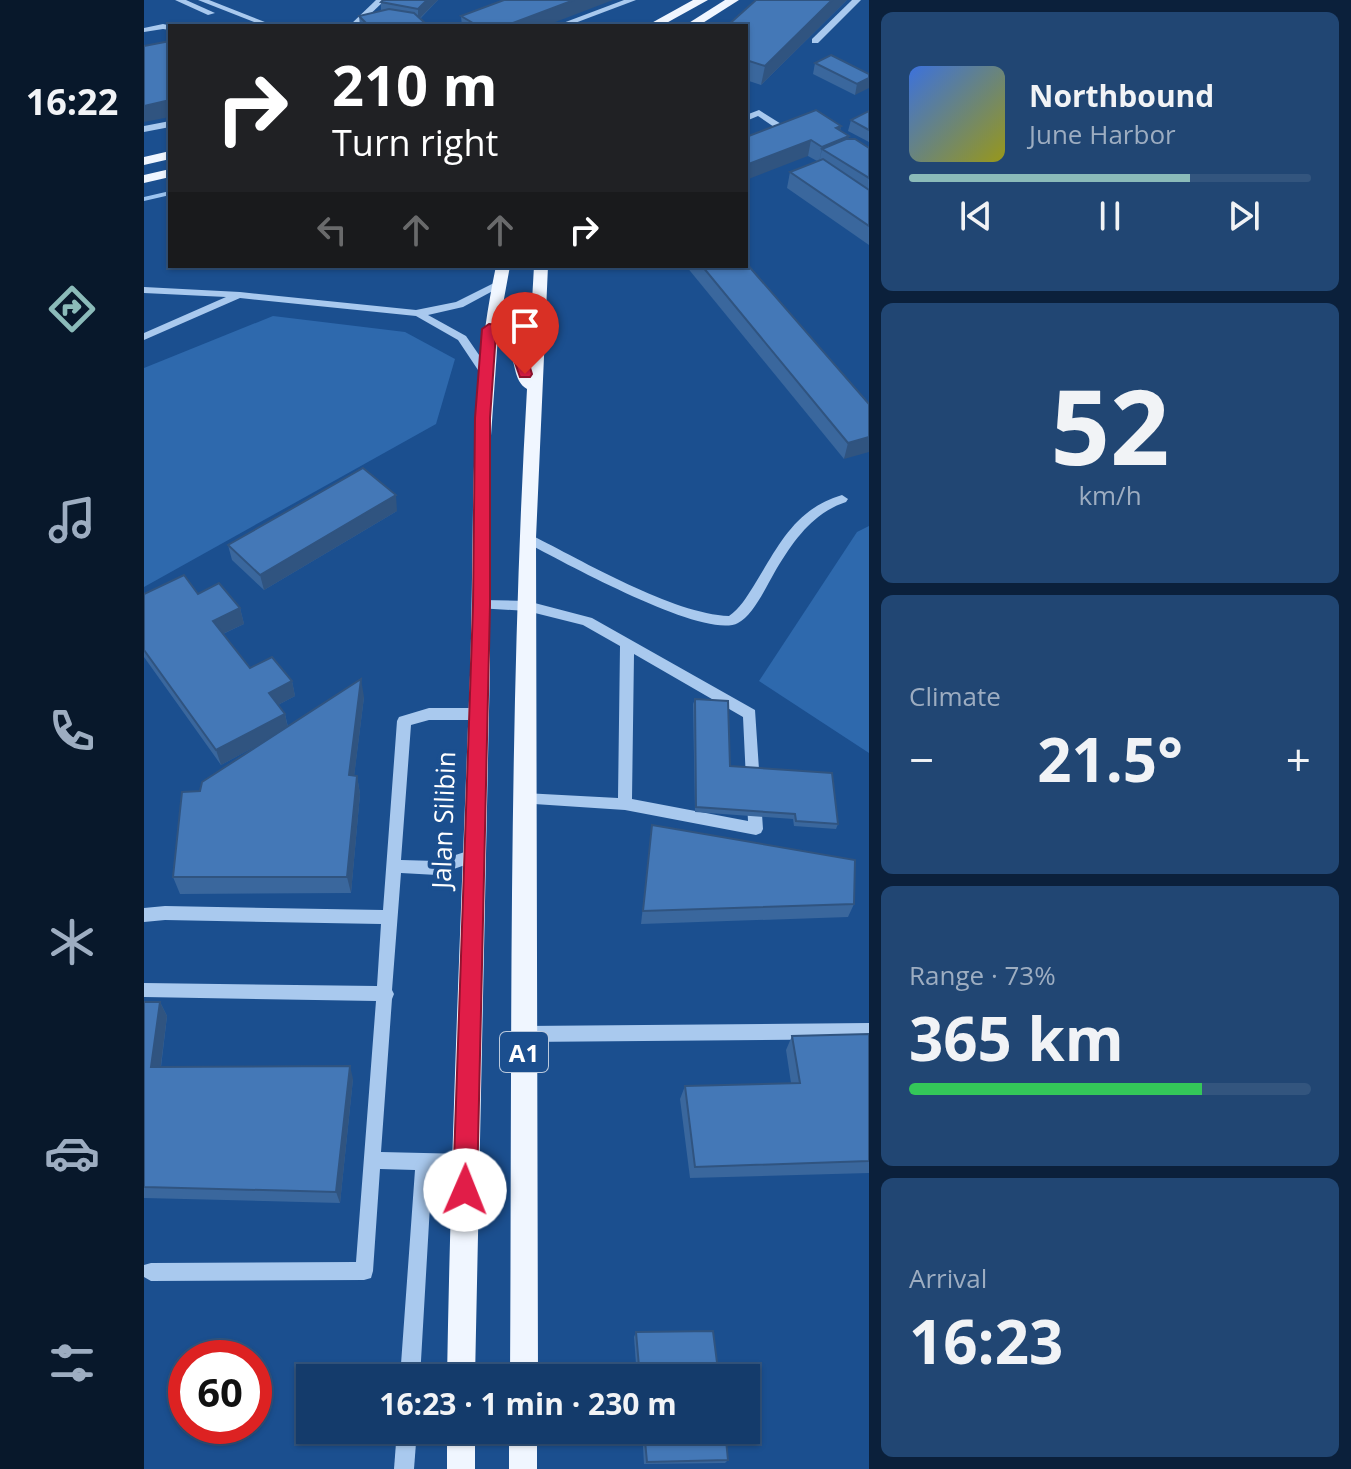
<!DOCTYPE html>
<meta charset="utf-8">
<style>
body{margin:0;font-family:"Open Sans",sans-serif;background:#214673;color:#f1f3f6;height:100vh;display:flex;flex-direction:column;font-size:30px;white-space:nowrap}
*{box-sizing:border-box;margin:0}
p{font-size:26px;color:#9dadc1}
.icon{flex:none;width:44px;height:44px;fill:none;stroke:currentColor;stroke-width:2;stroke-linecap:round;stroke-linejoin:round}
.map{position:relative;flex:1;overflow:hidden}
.panel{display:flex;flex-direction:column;gap:12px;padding:12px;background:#0b203b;width:482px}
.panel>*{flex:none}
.top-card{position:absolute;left:24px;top:24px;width:580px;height:244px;border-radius:0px;box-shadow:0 2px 6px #0004,0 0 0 2px #33557e;background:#202124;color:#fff;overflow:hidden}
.speed{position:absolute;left:24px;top:1340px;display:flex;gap:16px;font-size:40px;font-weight:700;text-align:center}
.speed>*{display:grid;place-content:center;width:104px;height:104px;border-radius:50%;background:#143b6b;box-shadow:0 2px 6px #0004,0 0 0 2px #33557e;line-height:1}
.speed .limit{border:12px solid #d22;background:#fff;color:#111}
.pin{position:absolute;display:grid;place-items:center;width:68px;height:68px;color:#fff;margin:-82px -34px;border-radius:50% 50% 50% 0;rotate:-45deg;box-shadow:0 0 8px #0007}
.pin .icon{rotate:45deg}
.me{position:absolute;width:88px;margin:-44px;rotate:1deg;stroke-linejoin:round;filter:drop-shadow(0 0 6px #0008)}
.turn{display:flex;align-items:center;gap:28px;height:168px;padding:0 32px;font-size:36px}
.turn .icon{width:104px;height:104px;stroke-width:2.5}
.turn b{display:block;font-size:56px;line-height:68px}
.lanes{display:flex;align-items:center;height:76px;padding:0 32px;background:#0003;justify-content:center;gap:40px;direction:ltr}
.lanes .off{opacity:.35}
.big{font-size:60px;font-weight:700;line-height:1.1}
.panel .widget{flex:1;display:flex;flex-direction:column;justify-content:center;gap:12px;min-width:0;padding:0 28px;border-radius:12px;background:#214673}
.panel .dial{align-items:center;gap:0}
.dial b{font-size:104px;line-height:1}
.song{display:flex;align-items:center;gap:24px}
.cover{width:96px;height:96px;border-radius:12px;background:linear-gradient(135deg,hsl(220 70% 55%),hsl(60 70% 35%))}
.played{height:8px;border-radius:4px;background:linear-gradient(90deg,#8bbbb9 70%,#33557e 70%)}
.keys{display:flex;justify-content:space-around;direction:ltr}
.heat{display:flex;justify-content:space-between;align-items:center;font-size:44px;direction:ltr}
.charge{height:12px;border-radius:6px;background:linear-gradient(90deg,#34c759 73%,#33557e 0)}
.trip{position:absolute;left:152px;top:1364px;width:464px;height:80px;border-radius:0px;background:#143b6b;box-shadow:0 2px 6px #0004,0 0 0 2px #33557e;font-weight:700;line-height:80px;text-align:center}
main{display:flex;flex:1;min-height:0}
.tabs{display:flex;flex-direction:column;width:144px;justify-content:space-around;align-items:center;background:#08182b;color:#9dadc1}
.tabs .icon{width:56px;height:56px}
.tabs .active{color:#8bbbb9}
.tabs b{font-size:36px;color:#f1f3f6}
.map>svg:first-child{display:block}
.green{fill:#2e69ad}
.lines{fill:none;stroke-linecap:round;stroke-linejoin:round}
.stream{fill:#9cc4f0;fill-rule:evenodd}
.minor{fill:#a9c9ee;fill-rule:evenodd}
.major{fill:#f0f6ff;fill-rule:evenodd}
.wall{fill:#3a679d}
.shaded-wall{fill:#305480}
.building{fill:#4478b7;stroke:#305480;stroke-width:2}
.route{fill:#e11d48;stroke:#92132f;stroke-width:2}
.labels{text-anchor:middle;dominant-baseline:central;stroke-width:8;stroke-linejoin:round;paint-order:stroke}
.shield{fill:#1b4f8f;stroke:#bbcadd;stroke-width:2}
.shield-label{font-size:24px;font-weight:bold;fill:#fff}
.street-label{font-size:26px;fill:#fff;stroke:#1b4f8f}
</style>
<main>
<nav class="tabs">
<b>16:22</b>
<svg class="icon active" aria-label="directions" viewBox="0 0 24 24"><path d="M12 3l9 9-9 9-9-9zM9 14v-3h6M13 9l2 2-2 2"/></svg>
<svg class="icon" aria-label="music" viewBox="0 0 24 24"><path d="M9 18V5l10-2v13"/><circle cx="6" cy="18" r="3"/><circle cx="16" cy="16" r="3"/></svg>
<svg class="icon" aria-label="phone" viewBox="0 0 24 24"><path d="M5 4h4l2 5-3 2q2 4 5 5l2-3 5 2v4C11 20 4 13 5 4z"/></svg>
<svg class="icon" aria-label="climate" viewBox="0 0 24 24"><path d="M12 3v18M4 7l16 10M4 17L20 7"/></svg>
<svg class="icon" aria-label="car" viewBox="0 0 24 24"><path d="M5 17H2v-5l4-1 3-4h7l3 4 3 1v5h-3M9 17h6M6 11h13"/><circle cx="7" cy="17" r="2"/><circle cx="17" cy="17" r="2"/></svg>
<svg class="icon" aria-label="filters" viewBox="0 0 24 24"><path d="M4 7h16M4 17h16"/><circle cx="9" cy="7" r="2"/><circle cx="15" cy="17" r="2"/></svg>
</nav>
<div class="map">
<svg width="725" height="1469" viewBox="0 0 725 1469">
<rect width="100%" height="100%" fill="#1b4f8f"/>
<g class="green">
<path d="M129 316 261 332 311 359 292 424 0 587V368Z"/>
<path d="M725 526V753L615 681 713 532Z"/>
</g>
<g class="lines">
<path class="stream" d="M26 191V195L0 201V197Z"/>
<g class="minor">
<path d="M31 0H42L71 13 64 15Z"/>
<path d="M54 0H65L131 26H120Z"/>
<path d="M232 0H241L214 26H205Z"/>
<path d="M480 0H492L423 26H411Z"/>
<path d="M708 0H717L674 43H668V39Z"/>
<path d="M19 24 28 26H26V30L19 29 0 32V28Z"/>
<path d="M615 110 642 127V131H636L614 116 602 121V115Z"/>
<path d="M26 121V127L0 132V126Z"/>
<path d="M354 281 358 282V286L319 307 284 315 322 336 346 371 340 375 336 373 314 340 272 316 96 298 0 340V333L82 297 0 293V287L96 292 272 310 312 302Z"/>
<path d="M698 495 704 499 702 502C669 513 651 539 633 568 624 583 610 615 594 623 561 641 414 559 379 541L377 538 383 534 387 535C439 561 529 614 585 616 596 608 602 598 609 587 634 547 650 509 698 495Z"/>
<path d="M338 600 383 601 448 618 611 710 619 829 617 833 612 835 481 810 375 803 373 799 375 795 380 793 474 798 476 646 439 625 383 611 333 608 332 605 333 602ZM490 654 599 717 604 821 488 799Z"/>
<path d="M285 708H334L339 710 341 714 339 718 334 720H285L267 725 257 860 293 861 330 849 335 850 337 855 335 860 293 875 257 873 248 990 250 994 248 999 237 1152 322 1154 328 1157 331 1163 328 1169 322 1172 288 1171 276 1378H256L271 1170 236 1169 229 1271 227 1278 220 1280 7 1281 0 1277V1265L7 1263 212 1262 232 1001 0 997V983L233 986 237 924 21 920 0 922V908L21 906 239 910 253 721 255 717Z"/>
<path d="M725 1023V1039L380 1042 374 1040 372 1034 374 1028 380 1026Z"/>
<path d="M253 1430H273L270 1469H250Z"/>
</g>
<g class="major">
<path d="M549 0H564L517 26H502Z"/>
<path d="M581 0H595L554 26H540Z"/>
<path d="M26 151V159L0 165V157Z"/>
<path d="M26 169V177L0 183V175Z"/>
<path d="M352 266H366L355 326 375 337 385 354 390 266H404L392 538 394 1378H366C368 1048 364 718 383 389 365 379 375 348 354 336L345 464 346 664 331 1378H303C307 1144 317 909 326 675 331 534 323 404 352 266Z"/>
<rect x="303" y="1430" width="28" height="39"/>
<rect x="365" y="1430" width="28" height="39"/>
</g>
</g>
<g class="wall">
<path d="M239 0H294L276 19 216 26 215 16 237 11V2Z"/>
<path d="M703 0 617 85 602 80V26Z"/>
<path d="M317 16 401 26H318Z"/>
<path d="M671 63 725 74 711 95 669 74Z"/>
<path d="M725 111V142L704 131 707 120Z"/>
<path d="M697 126 696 131 704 139 725 148V245L643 188 646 172 673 161 664 156 602 137Z"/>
<path d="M542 266H602L725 404 700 459Z"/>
<path d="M253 511 120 590 88 560 84 545Z"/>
<path d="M0 594H54L96 608 100 624 79 634 106 668 148 681 151 696 134 705 141 714 144 727 220 697 210 776H213L216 794 207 893 36 894 29 877 56 791 123 740 77 765 0 657Z"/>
<path d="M551 699 586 766 694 824 692 829 650 826 649 819 551 812 549 704Z"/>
<path d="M508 825 710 904 704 917 497 924Z"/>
<path d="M0 1002H16L23 1016 17 1067 209 1079 196 1203 0 1198Z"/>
<path d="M725 1034V1173L546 1178 536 1099 541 1086 647 1083 642 1050 648 1036Z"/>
<path d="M492 1332 575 1378H493L490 1337Z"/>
<path d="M498 1430H581L584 1460 581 1463 500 1464Z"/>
</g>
<g class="shaded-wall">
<path d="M283 0H294L274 20V9Z"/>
<path d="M430 0H469L401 26H361Z"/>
<path d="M688 0H703L617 85 621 66Z"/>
<path d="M725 78V88L711 95 713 84Z"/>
<path d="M26 100V117L0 122V106Z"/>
<path d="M697 126 694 141 705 136 701 152 678 149 675 163 678 147 692 128Z"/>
<path d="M667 140 664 156 602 180V165Z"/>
<path d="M725 437V452L700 459 704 443Z"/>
<path d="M252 495 253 511 120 590 116 575Z"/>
<path d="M96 608 100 624 74 636 69 621Z"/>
<path d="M217 679 220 697 208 793 205 775Z"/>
<path d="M148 681 151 696 128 708 125 693Z"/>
<path d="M141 714 144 729 77 765 72 750Z"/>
<path d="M213 776 216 794 207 893 203 877Z"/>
<path d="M16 1002 23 1016 15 1080 7 1067Z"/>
<path d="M206 1066 209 1079 196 1203 192 1192Z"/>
</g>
<g class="building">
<path d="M239 0H283L274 9 237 2Z"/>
<path d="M360 0H430L361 26H334L317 16Z"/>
<path d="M612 0H688L621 66 602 60V26H583Z"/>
<path d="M245 9 270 13 282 24 272 26H215L223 24 215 16Z"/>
<path d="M26 41V100L0 106V46Z"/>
<path d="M687 55 725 74V78L713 84 671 63Z"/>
<path d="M672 110 697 126 692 128 705 136 678 147 667 140 602 165V137Z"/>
<path d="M725 111V130L707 120Z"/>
<path d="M702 139H711L725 148V178L678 149Z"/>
<path d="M679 159 725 190V226L646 172Z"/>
<path d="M602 263 725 404V437L704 443 558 266H602Z"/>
<path d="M219 468 252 495 116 575 84 545Z"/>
<path d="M40 575 54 594 75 583 96 608 69 621 106 668 128 657 148 681 125 693 141 714 72 750 0 650V594Z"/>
<path d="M217 679 205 775 213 776 203 877H29L38 792 56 791 58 782Z"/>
<path d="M551 699 584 701 586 766 688 773 694 824 652 821 651 814 552 807Z"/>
<path d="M508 825 711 860 710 904 499 911Z"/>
<path d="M0 1002H16L7 1067 206 1066 192 1192 0 1187Z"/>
<path d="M725 1034V1161L551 1167 541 1086 656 1083 648 1036Z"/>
<path d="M569 1331 575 1378H496L492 1332Z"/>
<path d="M500 1430H581L584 1460 503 1462Z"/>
</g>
<path class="route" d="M345 324C379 326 379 346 388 374L386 377H376L363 340 352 333 346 418V605L333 1190 329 1198 321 1202 313 1198 309 1190 329 605 331 418 338 329Z"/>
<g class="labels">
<rect class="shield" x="356" y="1032" width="48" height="40" rx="6"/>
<g class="shield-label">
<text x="380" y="1052">A1</text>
</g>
<g class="street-label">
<text transform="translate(299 820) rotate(-88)">Jalan Silibin</text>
</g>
</g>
</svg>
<div class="speed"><div class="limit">60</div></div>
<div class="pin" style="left:381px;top:374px;background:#d93025"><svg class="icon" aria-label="arrive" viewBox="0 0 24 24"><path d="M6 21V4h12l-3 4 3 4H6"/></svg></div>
<svg class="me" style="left:321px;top:1190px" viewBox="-20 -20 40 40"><circle r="19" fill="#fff"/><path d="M0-13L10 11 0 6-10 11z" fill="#e11d48"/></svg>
<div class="trip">16:23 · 1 min · 230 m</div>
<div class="top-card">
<div class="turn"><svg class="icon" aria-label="right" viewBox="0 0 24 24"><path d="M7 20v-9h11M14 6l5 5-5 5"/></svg><div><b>210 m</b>Turn right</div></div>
<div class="lanes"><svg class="icon off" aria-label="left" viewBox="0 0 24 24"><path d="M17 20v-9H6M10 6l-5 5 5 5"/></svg><svg class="icon off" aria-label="ahead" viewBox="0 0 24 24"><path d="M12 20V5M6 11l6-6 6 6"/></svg><svg class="icon off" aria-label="ahead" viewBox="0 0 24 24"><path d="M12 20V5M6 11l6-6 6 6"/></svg><svg class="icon" aria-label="right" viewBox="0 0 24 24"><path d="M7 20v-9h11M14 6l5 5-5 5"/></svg></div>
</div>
</div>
<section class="panel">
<div class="widget">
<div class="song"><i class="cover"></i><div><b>Northbound</b><p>June Harbor</p></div></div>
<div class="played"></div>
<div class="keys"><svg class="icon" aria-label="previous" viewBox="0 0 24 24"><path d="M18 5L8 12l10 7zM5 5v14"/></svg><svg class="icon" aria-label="pause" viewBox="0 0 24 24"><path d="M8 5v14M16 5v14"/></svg><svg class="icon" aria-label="next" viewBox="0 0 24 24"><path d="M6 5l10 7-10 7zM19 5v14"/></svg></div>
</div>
<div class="widget dial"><b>52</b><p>km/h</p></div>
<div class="widget"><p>Climate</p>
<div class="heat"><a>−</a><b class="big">21.5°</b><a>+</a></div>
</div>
<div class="widget"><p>Range · 73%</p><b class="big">365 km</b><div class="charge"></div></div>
<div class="widget"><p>Arrival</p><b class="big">16:23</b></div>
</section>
</main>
